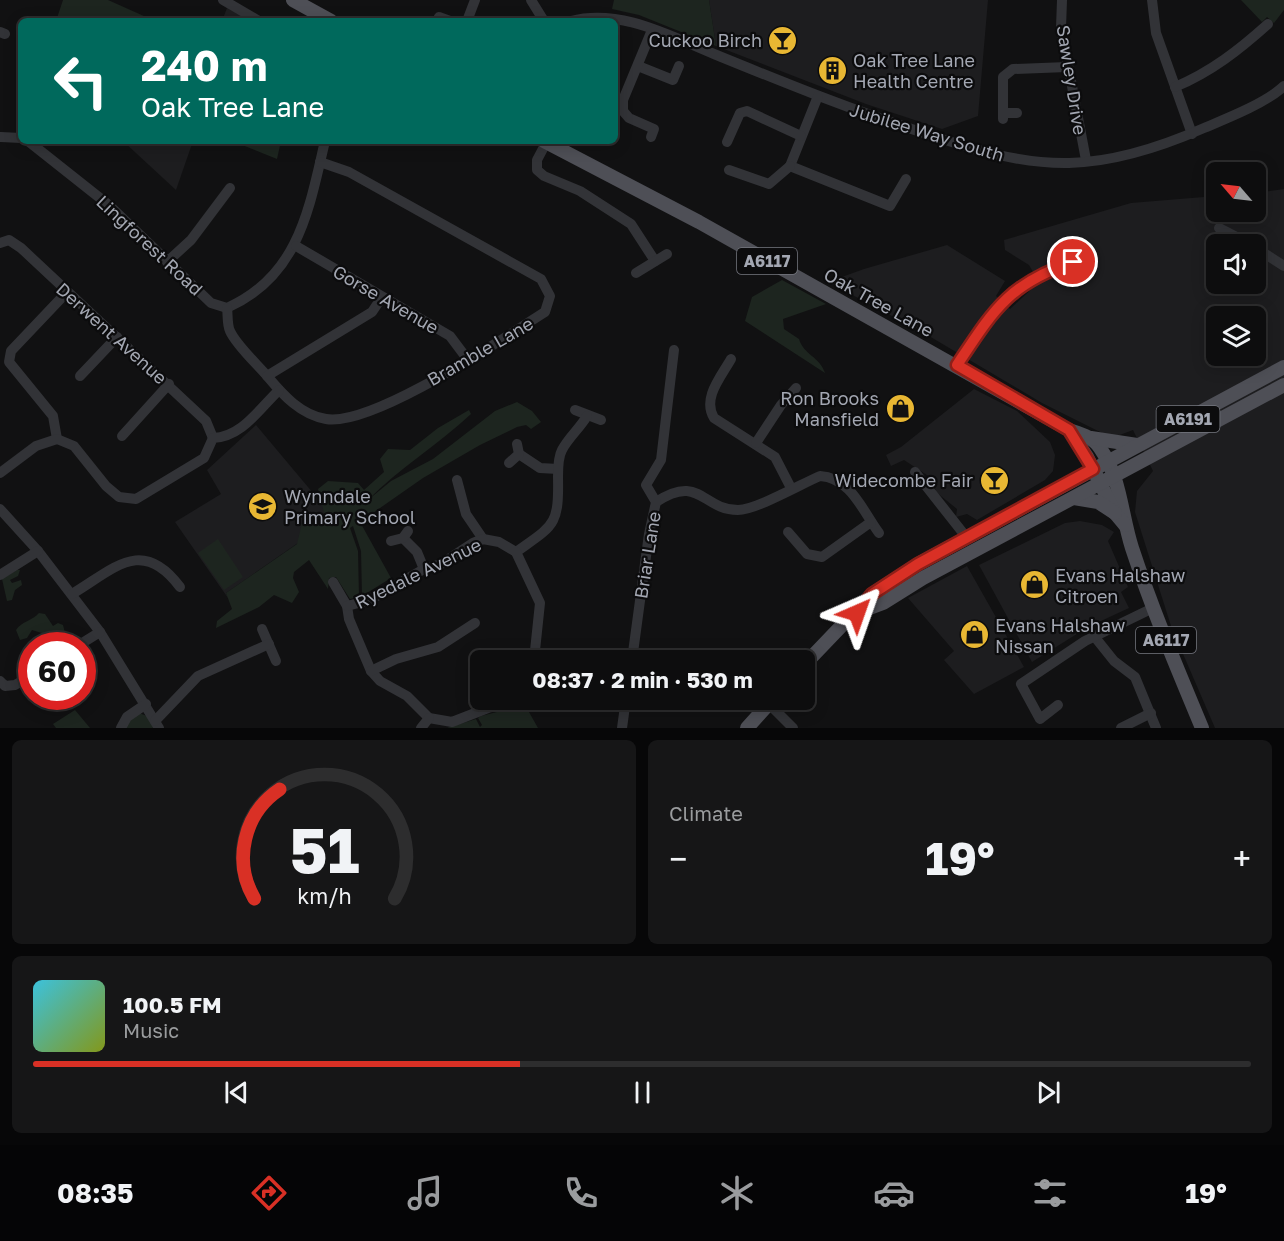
<!DOCTYPE html>
<meta charset="utf-8">
<style>
body{margin:0;font-family:"Golos Text",sans-serif;background:#161617;color:#f1f3f6;height:100vh;display:flex;flex-direction:column;font-size:22px;white-space:nowrap}
*{box-sizing:border-box;margin:0}
p{font-size:20px;color:#9a9c9e}
.icon{flex:none;width:33px;height:33px;fill:none;stroke:currentColor;stroke-width:2;stroke-linecap:round;stroke-linejoin:round}
.map{position:relative;height:728px;overflow:hidden}
.sheet{display:flex;flex-direction:column;gap:12px;padding:12px;background:#070708;flex:1}
.sheet>*{flex:none}
.top-card{position:absolute;left:18px;top:18px;width:600px;height:126px;border-radius:9px;box-shadow:0 3px 15px #0003,0 0 0 2px #2d2d2e;background:#00695c;color:#fff;overflow:hidden}
.needle{width:39px;rotate:298deg}
.controls{position:absolute;left:1206px;top:162px;display:grid;gap:12px}
.controls a{display:grid;place-items:center;width:60px;height:60px;border-radius:9px;background:#0d0d0e;box-shadow:0 3px 15px #0003,0 0 0 2px #2d2d2e;font-size:30px}
.speed{position:absolute;left:18px;top:632px;display:flex;gap:12px;font-size:30px;font-weight:700;text-align:center}
.speed>*{display:grid;place-content:center;width:78px;height:78px;border-radius:50%;background:#0d0d0e;box-shadow:0 3px 15px #0003,0 0 0 2px #2d2d2e;line-height:1}
.speed .limit{border:9px solid #d22;background:#fff;color:#111}
.pin{position:absolute;display:grid;place-items:center;width:51px;height:51px;color:#fff;margin:-26px;border:3px solid #fff;border-radius:50%;box-shadow:0 2px 6px #0007}
.me{position:absolute;width:66px;margin:-33px;rotate:43deg;stroke-linejoin:round;filter:drop-shadow(0 0 4px #0008)}
.turn{display:flex;align-items:center;gap:21px;height:126px;padding:0 24px;font-size:27px}
.turn .icon{width:78px;height:78px;stroke-width:2.5}
.turn b{display:block;font-size:42px;line-height:51px}
.big{font-size:45px;font-weight:700;line-height:1.1}
.sheet .card{flex:1;display:flex;flex-direction:column;justify-content:center;gap:9px;min-width:0;padding:0 21px;border-radius:9px;background:#161617}
.sheet .dial{align-items:center;gap:0}
.dial svg{height:156px;overflow:visible;fill:none;stroke:#2d2d2e;stroke-width:7;stroke-linecap:round;text-anchor:middle}
.dial text{fill:#f1f3f6;stroke:none}
.song{display:flex;align-items:center;gap:18px}
.cover{width:72px;height:72px;border-radius:9px;background:linear-gradient(135deg,hsl(190 70% 55%),hsl(70 70% 35%))}
.played{height:6px;border-radius:3px;background:linear-gradient(90deg,#d93025 40%,#2d2d2e 40%)}
.keys{display:flex;justify-content:space-around;direction:ltr}
.heat{display:flex;justify-content:space-between;align-items:center;font-size:33px;direction:ltr}
.sheet .tiles{flex:1;display:grid;gap:12px;grid-template-columns:1fr 1fr}
.card:last-child{grid-column:span 2}
.trip{position:absolute;left:470px;top:650px;width:345px;height:60px;border-radius:9px;background:#0d0d0e;box-shadow:0 3px 15px #0003,0 0 0 2px #2d2d2e;font-weight:700;line-height:60px;text-align:center}
.menu{display:flex;height:96px;justify-content:space-around;align-items:center;background:#050506;color:#9a9c9e}
.menu .icon{width:42px;height:42px}
.menu .selected{color:#d93025}
.menu b{font-size:27px;color:#f1f3f6}
.map>svg:first-child{display:block}
.built{fill:#1d1d1f;fill-rule:evenodd}
.green{fill:#1d251f}
.lines{fill:none;stroke-linecap:round;stroke-linejoin:round}
.minor{stroke:#323337;stroke-width:10}
.major{stroke:#4e4f56;stroke-width:14}
.route-casing{stroke:#8d1f18;stroke-width:15}
.route{stroke:#d93025;stroke-width:10}
.labels{text-anchor:middle;dominant-baseline:central;stroke-width:4.5;stroke-linejoin:round;paint-order:stroke}
.shield{fill:#0c0c0d;stroke:#767880;stroke-width:1.5}
.shield-label{font-size:16px;font-weight:bold;fill:#a3a7b2}
.poi-label{font-size:18px;fill:#a3a7b2;stroke:#0c0c0d;text-anchor:start}
.street-label{font-size:18px;fill:#a3a7b2;stroke:#0c0c0d}
</style>
<div class="map">
<svg width="1284" height="728" viewBox="0 0 1284 728">
<rect width="100%" height="100%" fill="#111112"/>
<g class="built">
<path d="M709 0H988L978 116 942 129 866 104 716 46Z"/>
<path d="M227 8 252 21H222Z"/>
<path d="M123 141H193L176 190Z"/>
<path d="M1284 189V728H1215L1171 626 1135 512 1137 491 1153 471 1133 430 1117 436 1106 435 1042 403 924 333 828 282 864 269 947 245 1005 281 996 296 1010 309 1039 282 1029 265 1005 250 1004 240 1131 203 1216 196V212H1256V193ZM1216 244H1256V284H1216ZM1216 316H1256V356H1216Z"/>
<path d="M974 389 1017 411 1050 442 1055 455 1053 471 1045 480 977 520 967 514 956 517 957 509 936 492 933 479 904 460 891 466 886 455 901 447Z"/>
<path d="M256 425 334 518 226 593 228 598 175 522 221 494 207 470Z"/>
<path d="M1080 521 1102 525 1114 532 1108 541 1128 587 1121 592 1129 608 1088 627 1032 662 979 565 1065 523Z"/>
<path d="M967 566 1024 667 974 694 944 660 954 651 908 598Z"/>
</g>
<g class="green">
<path d="M63 0H108L155 21H56Z"/>
<path d="M614 0H709L716 46 639 15 612 9Z"/>
<path d="M1241 0H1284V10L1274 23 1267 17 1262 22Z"/>
<path d="M232 141H281L277 159Z"/>
<path d="M782 280 826 304 783 319 784 329 799 339C803 354 820 357 825 373L745 321 752 297Z"/>
<path d="M517 402 532 411 541 422 531 429 526 425 517 427 480 445 423 478 360 522 391 578 362 596 361 551 353 526 350 528 358 551 359 597 350 599 336 577 329 578 328 589 309 560 294 572 293 578 299 592 292 603 274 595 259 607 216 628 217 621 232 609 226 593 297 544 302 523 311 515 325 516 318 489 328 481 358 483 364 490 384 472 380 459 388 449 410 450 438 428 469 410 471 414C438 445 399 468 368 500L391 481 433 459 495 411Z"/>
<path d="M218 539 243 577 224 590 198 553Z"/>
<path d="M17 570H20L18 576 10 580 12 583 21 580 22 585 15 590 12 600 7 601 2 579Z"/>
<path d="M39 613 45 614 53 626 58 623 63 625 68 645H57L48 635 32 630 27 638 20 640 16 630C22 621 32 621 39 613Z"/>
<path d="M525 705 538 728H447L476 719 480 727 482 725 478 718 481 716Z"/>
<path d="M75 710 90 728H56L53 724Z"/>
<path d="M139 713 152 718 153 728H124L130 719Z"/>
</g>
<g class="lines">
<g class="minor">
<path d="M223 0 259 21"/>
<path d="M531 0 544 21"/>
<path d="M1062 0 1061 28 1086 160"/>
<path d="M1152 0 1156 33 1192 134"/>
<path d="M437 21 439 17 450 21"/>
<path d="M467 21 475 0"/>
<path d="M571 21C620 8 670 36 714 54 785 83 854 111 927 134 972 149 1020 164 1069 163 1115 162 1163 146 1204 128 1228 118 1266 103 1284 86"/>
<path d="M0 32 5 34"/>
<path d="M638 66 673 80 679 66"/>
<path d="M1175 87C1211 72 1239 50 1268 24"/>
<path d="M818 96 790 166 890 206 906 179"/>
<path d="M1003 113H1017"/>
<path d="M1003 119V77L1013 69 1067 67"/>
<path d="M1 137 21 138"/>
<path d="M651 137 654 129 629 118 623 111V100L652 30"/>
<path d="M28 141 110 206 211 303 227 308C299 276 309 209 325 141"/>
<path d="M727 142 740 113 747 111 801 136"/>
<path d="M546 143 537 160V170L544 176 580 191 631 224 655 261"/>
<path d="M729 170 769 184 790 166"/>
<path d="M1219 228 1250 244"/>
<path d="M0 243 9 240 21 248 206 421 213 438"/>
<path d="M296 246 450 336 468 360"/>
<path d="M1256 248 1284 266"/>
<path d="M167 262 191 240 230 188"/>
<path d="M636 273 667 254"/>
<path d="M227 308C228 315 227 325 230 331 236 345 258 365 268 377 283 395 301 415 326 419 372 427 502 339 545 312L550 296 541 279 349 172 320 162"/>
<path d="M731 359C721 377 702 398 714 418L775 457 791 488"/>
<path d="M957 365C993 310 1019 272 1089 260"/>
<path d="M80 376 117 337"/>
<path d="M267 376 372 312 382 297"/>
<path d="M575 410 601 420"/>
<path d="M122 436 169 384"/>
<path d="M57 439 53 416 9 362 11 351 67 292"/>
<path d="M756 443 781 405 796 388"/>
<path d="M519 454 540 468 558 469"/>
<path d="M509 463 519 454 517 444"/>
<path d="M915 472 967 538"/>
<path d="M0 473 36 446 57 439 74 446 106 486 119 497 136 499 204 458 213 438C242 437 259 409 279 390"/>
<path d="M457 480 466 514 483 539"/>
<path d="M656 502C700 473 702 510 738 510 756 510 801 484 820 476 851 478 862 510 879 533"/>
<path d="M0 509 38 551 100 632 159 728"/>
<path d="M788 532 807 554 822 557 871 522"/>
<path d="M403 538 417 552 424 569"/>
<path d="M391 541 403 538 408 531"/>
<path d="M516 552C554 525 559 526 558 477 558 469 558 457 562 450 568 438 580 428 587 416"/>
<path d="M0 575 38 551"/>
<path d="M333 582 347 606 349 619 371 671 380 681 407 696 429 718 452 722 488 708 521 699"/>
<path d="M72 594C114 569 142 536 180 587"/>
<path d="M347 606 370 600 424 569 441 564 473 543 483 539 499 542 516 552 540 603 534 660"/>
<path d="M262 629 276 661"/>
<path d="M1094 636 1114 661 1135 677 1156 728"/>
<path d="M79 645 100 632"/>
<path d="M632 660 649 534 656 502 646 485 661 460 674 350"/>
<path d="M371 671 396 659 438 647 475 623"/>
<path d="M0 681 5 686 15 685 32 675"/>
<path d="M769 704 793 728"/>
<path d="M1058 705 1040 719 1021 684 1085 641 1153 608"/>
<path d="M155 721 198 676 269 644"/>
<path d="M121 728 127 717 146 704"/>
<path d="M421 728 429 718"/>
<path d="M622 728 626 699"/>
<path d="M1121 728 1151 713"/>
</g>
<g class="major">
<path d="M293 0 331 21"/>
<path d="M544 141 699 222 1069 430C1081 434 1093 437 1100 448 1121 478 1121 514 1132 548 1152 609 1177 668 1202 728"/>
<path d="M1069 430 1087 457 1115 513 1125 525"/>
<path d="M1091 438 1137 445"/>
<path d="M1074 498 1098 502 1115 513"/>
<path d="M859 612 883 603 923 578 1284 385"/>
<path d="M804 665 872 594 918 564 1284 367"/>
<path d="M747 728 773 699"/>
</g>
</g>
<g class="lines">
<defs>
<path id="route" d="M857 613 872 594 918 564 1093 469 1069 430 957 365C993 311 1008 284 1073 262"/>
</defs>
<use href="#route" class="route-casing"/>
<use href="#route" class="route"/>
</g>
<defs>
<symbol id="bar-disc" viewBox="-11 -11 22 22"><circle r="9.5" fill="#e8b733" stroke="#0c0c0d"/><path d="M-6-5H6L.8 .8V4.5H3.5V6h-7V4.5H-.8V.8Z" fill="#111"/></symbol>
<symbol id="building-disc" viewBox="-11 -11 22 22"><circle r="9.5" fill="#e8b733" stroke="#0c0c0d"/><path d="M-4-6H4V6H1V3H-1V6H-4ZM-2.5-4.3h1.7v1.8h-1.7ZM.8-4.3h1.7v1.8H.8ZM-2.5-1h1.7V.8h-1.7ZM.8-1h1.7V.8H.8Z" fill="#111"/></symbol>
<symbol id="shop-disc" viewBox="-11 -11 22 22"><circle r="9.5" fill="#e8b733" stroke="#0c0c0d"/><path d="M-5-2.5h2.3a2.7 3.5 0 0 1 5.4 0H5L5.5 6h-11ZM-1.5-2.5h3a1.5 2.3 0 0 0-3 0Z" fill="#111"/></symbol>
<symbol id="school-disc" viewBox="-11 -11 22 22"><circle r="9.5" fill="#e8b733" stroke="#0c0c0d"/><path d="M0-5L7-2L0 1L-7-2ZM-4 1L0 2.5L4 1V4Q0 6-4 4Z" fill="#111"/></symbol>
</defs>
<g fill-rule="evenodd">
<use href="#bar-disc" x="766" y="24" width="33" height="33"/>
<use href="#building-disc" x="816" y="54" width="33" height="33"/>
<use href="#shop-disc" x="884" y="392" width="33" height="33"/>
<use href="#bar-disc" x="978" y="464" width="33" height="33"/>
<use href="#school-disc" x="246" y="490" width="33" height="33"/>
<use href="#shop-disc" x="1018" y="568" width="33" height="33"/>
<use href="#shop-disc" x="958" y="618" width="33" height="33"/>
</g>
<g class="labels">
<g class="shield">
<rect x="737" y="248" width="60" height="26" rx="4.5"/>
<rect x="1156.5" y="406" width="63" height="26" rx="4.5"/>
<rect x="1136" y="627" width="60" height="26" rx="4.5"/>
</g>
<g class="shield-label">
<text x="767" y="261">A6117</text>
<text x="1188" y="419">A6191</text>
<text x="1166" y="640">A6117</text>
</g>
<g class="poi-label">
<text x="762" y="40" text-anchor="end">Cuckoo Birch</text>
<text x="853" y="60">Oak Tree Lane<tspan x="853" dy="21">Health Centre</tspan></text>
<text x="879" y="398" text-anchor="end">Ron Brooks<tspan x="879" dy="21">Mansfield</tspan></text>
<text x="973" y="480" text-anchor="end">Widecombe Fair</text>
<text x="284" y="496">Wynndale<tspan x="284" dy="21">Primary School</tspan></text>
<text x="1055" y="575">Evans Halshaw<tspan x="1055" dy="21">Citroen</tspan></text>
<text x="995" y="625">Evans Halshaw<tspan x="995" dy="21">Nissan</tspan></text>
</g>
<g class="street-label">
<text transform="translate(1072 80) rotate(81)">Sawley Drive</text>
<text transform="translate(927 132) rotate(17)">Jubilee Way South</text>
<text transform="translate(150 245) rotate(43)">Lingforest Road</text>
<text transform="translate(386 299) rotate(30)">Gorse Avenue</text>
<text transform="translate(879 302) rotate(29)">Oak Tree Lane</text>
<text transform="translate(112 333) rotate(42)">Derwent Avenue</text>
<text transform="translate(480 351) rotate(-30)">Bramble Lane</text>
<text transform="translate(647 555) rotate(-81)">Briar Lane</text>
<text transform="translate(418 573) rotate(-26)">Ryedale Avenue</text>
</g>
</g>
</svg>
<div class="controls">
<a><svg class="needle" viewBox="-14 -14 28 28"><path d="M0-13l5 13h-10z" fill="#e53935"/><path d="M0 13l5-13h-10z" fill="#9a9c9e"/></svg></a>
<a><svg class="icon" aria-label="sound" viewBox="0 0 24 24"><path d="M4 9h4l5-4v14l-5-4H4zM17 9q2 3 0 6"/></svg></a>
<a><svg class="icon" aria-label="layers" viewBox="0 0 24 24"><path d="M12 4l9 5-9 5-9-5zM3 14l9 5 9-5"/></svg></a>
</div>
<div class="speed"><div class="limit">60</div></div>
<div class="pin" style="left:1073px;top:262px;background:#d93025"><svg class="icon" aria-label="arrive" viewBox="0 0 24 24"><path d="M6 21V4h12l-3 4 3 4H6"/></svg></div>
<svg class="me" style="left:857px;top:613px" viewBox="-20 -20 40 40"><path d="M0-17L14 15 0 8-14 15z" fill="#d93025" stroke="#fff" stroke-width="4"/></svg>
<div class="trip">08:37 · 2 min · 530 m</div>
<div class="top-card">
<div class="turn"><svg class="icon" aria-label="left" viewBox="0 0 24 24"><path d="M17 20v-9H6M10 6l-5 5 5 5"/></svg><div><b>240 m</b>Oak Tree Lane</div></div>
</div>
</div>
<section class="sheet">
<div class="tiles">
<div class="card dial"><svg viewBox="0 0 100 80">
<path d="M14 69A42 42 0 1 1 86 69"/>
<path d="M14 69A42 42 0 0 1 27 13" stroke="#d93025"/>
<text x="50" y="56" font-size="32" font-weight="700">51</text>
<text x="50" y="72" font-size="11">km/h</text>
</svg></div>
<div class="card"><p>Climate</p>
<div class="heat"><a>−</a><b class="big">19°</b><a>+</a></div>
</div>
<div class="card">
<div class="song"><i class="cover"></i><div><b>100.5 FM</b><p>Music</p></div></div>
<div class="played"></div>
<div class="keys"><svg class="icon" aria-label="previous" viewBox="0 0 24 24"><path d="M18 5L8 12l10 7zM5 5v14"/></svg><svg class="icon" aria-label="pause" viewBox="0 0 24 24"><path d="M8 5v14M16 5v14"/></svg><svg class="icon" aria-label="next" viewBox="0 0 24 24"><path d="M6 5l10 7-10 7zM19 5v14"/></svg></div>
</div>
</div>
</section>
<nav class="menu">
<b>08:35</b>
<svg class="icon selected" aria-label="directions" viewBox="0 0 24 24"><path d="M12 3l9 9-9 9-9-9zM9 14v-3h6M13 9l2 2-2 2"/></svg>
<svg class="icon" aria-label="music" viewBox="0 0 24 24"><path d="M9 18V5l10-2v13"/><circle cx="6" cy="18" r="3"/><circle cx="16" cy="16" r="3"/></svg>
<svg class="icon" aria-label="phone" viewBox="0 0 24 24"><path d="M5 4h4l2 5-3 2q2 4 5 5l2-3 5 2v4C11 20 4 13 5 4z"/></svg>
<svg class="icon" aria-label="climate" viewBox="0 0 24 24"><path d="M12 3v18M4 7l16 10M4 17L20 7"/></svg>
<svg class="icon" aria-label="car" viewBox="0 0 24 24"><path d="M5 17H2v-5l4-1 3-4h7l3 4 3 1v5h-3M9 17h6M6 11h13"/><circle cx="7" cy="17" r="2"/><circle cx="17" cy="17" r="2"/></svg>
<svg class="icon" aria-label="filters" viewBox="0 0 24 24"><path d="M4 7h16M4 17h16"/><circle cx="9" cy="7" r="2"/><circle cx="15" cy="17" r="2"/></svg>
<b>19°</b>
</nav>
